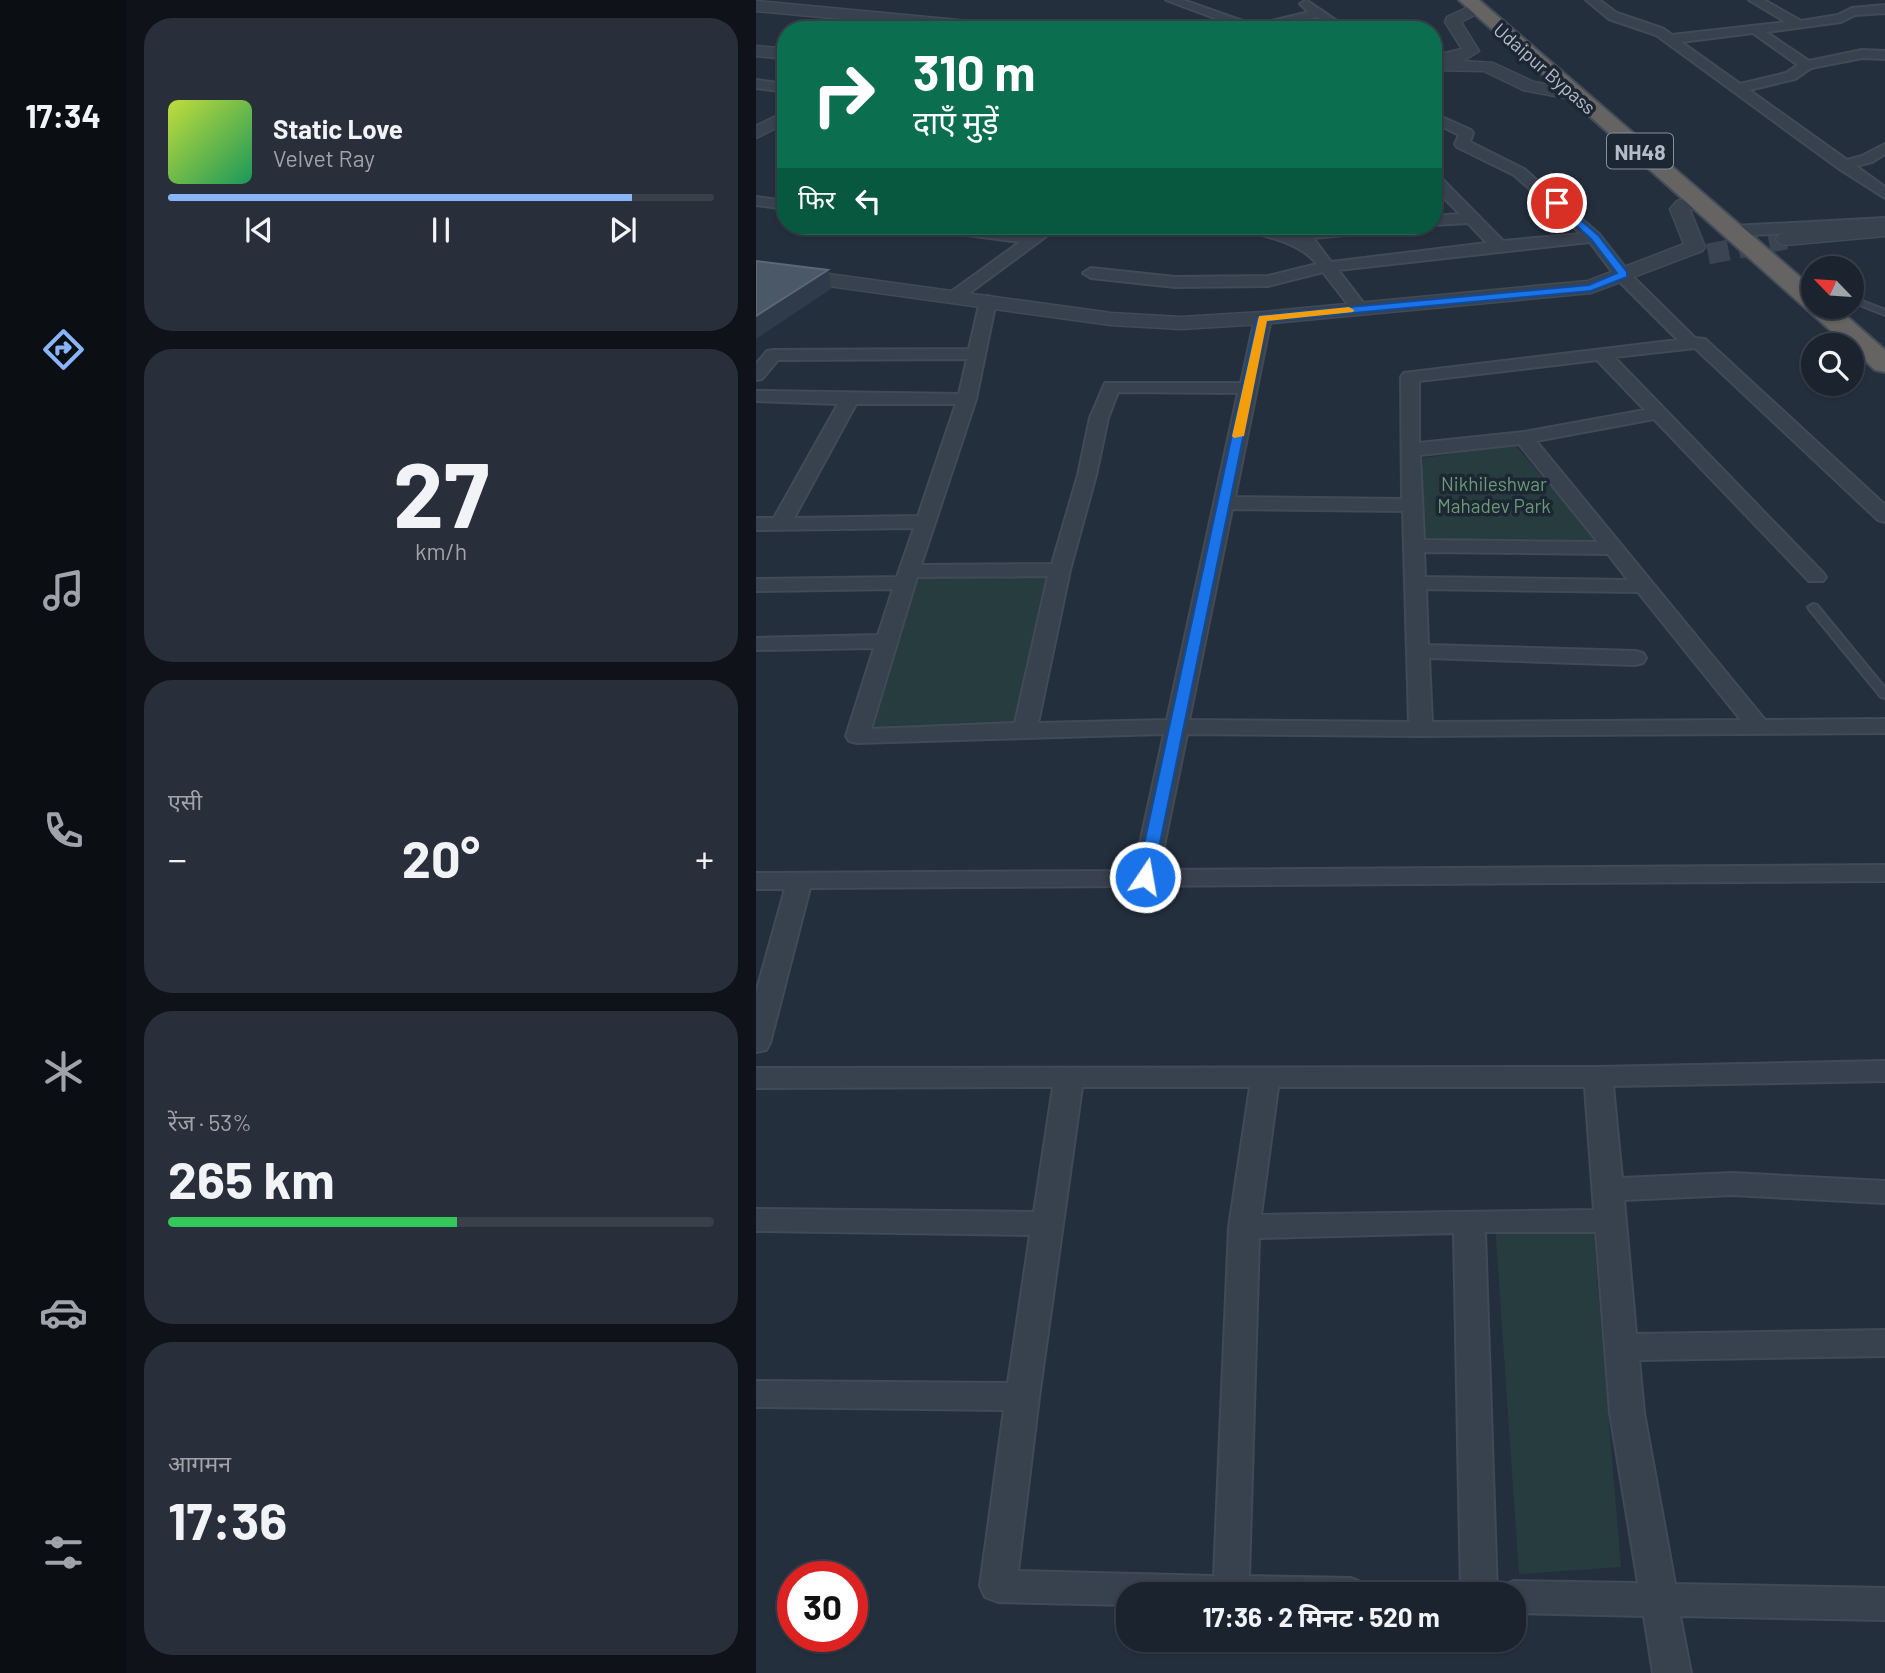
<!DOCTYPE html>
<html lang="hi">
<meta charset="utf-8">
<style>
body{margin:0;font-family:Barlow,"Noto Sans Devanagari",sans-serif;background:#282f3a;color:#f1f3f6;height:100vh;display:flex;flex-direction:column;font-size:26px;white-space:nowrap}
*{box-sizing:border-box;margin:0}
p{font-size:23px;color:#a0a4aa}
.icon{flex:none;width:38px;height:38px;fill:none;stroke:currentColor;stroke-width:2;stroke-linecap:round;stroke-linejoin:round}
.map{position:relative;flex:1;overflow:hidden}
.sheet{display:flex;flex-direction:column;gap:18px;padding:18px;background:#0f1319;width:630px}
.sheet>*{flex:none}
.guide{position:absolute;left:21px;top:21px;width:665px;height:214px;border-radius:28px;box-shadow:0 2px 5px #0004,0 0 0 2px #39404a;background:#0b6e4f;color:#fff;overflow:hidden}
.needle{width:46px;rotate:295deg}
.buttons{position:absolute;left:1045px;top:256px;display:grid;gap:14px}
.buttons a{display:grid;place-items:center;width:63px;height:63px;border-radius:50%;background:#1b232e;box-shadow:0 2px 5px #0004,0 0 0 2px #39404a;font-size:35px}
.speed{position:absolute;left:21px;top:1561px;display:flex;gap:14px;font-size:35px;font-weight:700;text-align:center}
.speed>*{display:grid;place-content:center;width:91px;height:91px;border-radius:50%;background:#1b232e;box-shadow:0 2px 5px #0004,0 0 0 2px #39404a;line-height:1}
.speed .limit{border:10px solid #d22;background:#fff;color:#111}
.pin{position:absolute;display:grid;place-items:center;width:60px;height:60px;color:#fff;margin:-30px;border:4px solid #fff;border-radius:50%;box-shadow:0 2px 7px #0007}
.me{position:absolute;width:77px;margin:-38px;rotate:12deg;stroke-linejoin:round;filter:drop-shadow(0 0 5px #0008)}
.turn{display:flex;align-items:center;gap:24px;height:147px;padding:0 21px;font-size:32px}
.turn .icon{width:91px;height:91px;stroke-width:2.5}
.turn b{display:block;font-size:49px;line-height:60px}
.then{display:flex;align-items:center;height:66px;padding:0 21px;background:#0003;gap:14px;font-size:26px}
.big{font-size:52px;font-weight:700;line-height:1.1}
.sheet .widget{flex:1;display:flex;flex-direction:column;justify-content:center;gap:10px;min-width:0;padding:0 24px;border-radius:28px;background:#282f3a}
.sheet .dial{align-items:center;gap:0}
.dial b{font-size:91px;line-height:1}
.song{display:flex;align-items:center;gap:21px}
.cover{width:84px;height:84px;border-radius:10px;background:linear-gradient(135deg,hsl(70 70% 55%),hsl(150 70% 35%))}
.played{height:7px;border-radius:4px;background:linear-gradient(90deg,#8ab4f8 85%,#39404a 85%)}
.keys{display:flex;justify-content:space-around;direction:ltr}
.heat{display:flex;justify-content:space-between;align-items:center;font-size:38px;direction:ltr}
.charge{height:10px;border-radius:5px;background:linear-gradient(90deg,#34c759 53%,#39404a 0)}
.trip{position:absolute;left:360px;top:1582px;width:410px;height:70px;border-radius:28px;background:#1b232e;box-shadow:0 2px 5px #0004,0 0 0 2px #39404a;font-weight:700;line-height:70px;text-align:center}
main{display:flex;flex:1;min-height:0}
.tabs{display:flex;flex-direction:column;width:126px;justify-content:space-around;align-items:center;background:#0b0e12;color:#a0a4aa}
.tabs .icon{width:49px;height:49px}
.tabs .selected{color:#8ab4f8}
.tabs b{font-size:32px;color:#f1f3f6}
.map>svg:first-child{display:block}
.green{fill:#263c3f}
.lines{fill:none;stroke-linecap:round;stroke-linejoin:round}
.tertiary-tunnel{stroke:#3a4453;stroke-width:21;stroke-dasharray:21 10;stroke-linecap:butt}
.service-casing{stroke:#414a57;stroke-width:4}
.minor-casing{stroke:#414a57;stroke-width:4}
.tertiary-casing{stroke:#414a57;stroke-width:3}
.trunk-casing{stroke:#434c59;stroke-width:4}
.service{fill:#38414e;fill-rule:evenodd}
.minor{fill:#38414e;fill-rule:evenodd}
.tertiary{fill:#38414e;fill-rule:evenodd}
.trunk{fill:#656462;fill-rule:evenodd}
.shaded-wall{fill:#2f3b4b}
.building{fill:#4b5868;stroke:#5c6777;stroke-width:2}
.route{fill:#1a73e8;stroke:#114b97;stroke-width:2}
.slow{fill:#f59e0b}
.labels{text-anchor:middle;dominant-baseline:central;stroke-width:7;stroke-linejoin:round;paint-order:stroke}
.far-street-label{font-size:19px;fill:#b4bcc9;stroke:#1d2633}
.far-park-label{font-size:19px;fill:#6b9a76;stroke:#1d2633}
.shield{fill:#1d2633;stroke:#878f9c;stroke-width:2}
.shield-label{font-size:21px;font-weight:bold;fill:#b4bcc9}
</style>
<main>
<nav class="tabs">
<b>17:34</b>
<svg class="icon selected" aria-label="directions" viewBox="0 0 24 24"><path d="M12 3l9 9-9 9-9-9zM9 14v-3h6M13 9l2 2-2 2"/></svg>
<svg class="icon" aria-label="music" viewBox="0 0 24 24"><path d="M9 18V5l10-2v13"/><circle cx="6" cy="18" r="3"/><circle cx="16" cy="16" r="3"/></svg>
<svg class="icon" aria-label="phone" viewBox="0 0 24 24"><path d="M5 4h4l2 5-3 2q2 4 5 5l2-3 5 2v4C11 20 4 13 5 4z"/></svg>
<svg class="icon" aria-label="climate" viewBox="0 0 24 24"><path d="M12 3v18M4 7l16 10M4 17L20 7"/></svg>
<svg class="icon" aria-label="car" viewBox="0 0 24 24"><path d="M5 17H2v-5l4-1 3-4h7l3 4 3 1v5h-3M9 17h6M6 11h13"/><circle cx="7" cy="17" r="2"/><circle cx="17" cy="17" r="2"/></svg>
<svg class="icon" aria-label="filters" viewBox="0 0 24 24"><path d="M4 7h16M4 17h16"/><circle cx="9" cy="7" r="2"/><circle cx="15" cy="17" r="2"/></svg>
</nav>
<section class="sheet">
<div class="widget">
<div class="song"><i class="cover"></i><div><b>Static Love</b><p>Velvet Ray</p></div></div>
<div class="played"></div>
<div class="keys"><svg class="icon" aria-label="previous" viewBox="0 0 24 24"><path d="M18 5L8 12l10 7zM5 5v14"/></svg><svg class="icon" aria-label="pause" viewBox="0 0 24 24"><path d="M8 5v14M16 5v14"/></svg><svg class="icon" aria-label="next" viewBox="0 0 24 24"><path d="M6 5l10 7-10 7zM19 5v14"/></svg></div>
</div>
<div class="widget dial"><b>27</b><p>km/h</p></div>
<div class="widget"><p>एसी</p>
<div class="heat"><a>−</a><b class="big">20°</b><a>+</a></div>
</div>
<div class="widget"><p>रेंज · 53%</p><b class="big">265 km</b><div class="charge"></div></div>
<div class="widget"><p>आगमन</p><b class="big">17:36</b></div>
</section>
<div class="map">
<svg width="1129" height="1673" viewBox="0 0 1129 1673">
<rect width="100%" height="100%" fill="#242f3e"/>
<g class="green">
<path d="M759 445 841 540 661 541 667 458Z"/>
<path d="M161 571 295 575 262 724 104 728Z"/>
<path d="M739 1225 837 1227 865 1567 763 1574Z"/>
</g>
<g class="lines">
<path class="tertiary-tunnel" d="M952 254 1030 239"/>
<defs>
<g id="service">
<path d="M1096 297 1129 310V315L1096 302Z"/>
<path d="M1057 604 1061 605 1129 688V698L1125 697 1053 609 1052 607Z"/>
</g>
<g id="minor">
<path d="M410 0H427L498 25 553 12 544 4 550 0 594 30H580L561 17 508 30H490Z"/>
<path d="M830 0H843L861 13 908 29 916 35 1030 22 993 0H1008L1045 21 1082 15 1096 8 1129 5V13L1099 15 1085 22 1010 32 1053 61 1106 50 1129 51V59L1106 58 1055 68 1039 79 993 90 1091 160 1106 156 1129 144V154L1116 162 1100 166 1129 187V198L1082 168 900 35 853 19ZM997 33 1042 65 1030 73 984 84 925 42Z"/>
<path d="M0 80 30 84V92L0 88Z"/>
<path d="M677 113 715 130 717 133 714 142 768 169 843 234 875 275 939 338 949 339 1129 505V522L1122 520 939 348 858 357 1067 573 1070 577 1067 581H1053L898 419 780 441 1009 720 1129 719V733L665 736 431 734 403 870 1129 865V881L54 888 14 1043 10 1050 0 1052V993L29 889H0V873L378 871 408 734 101 743 93 741 90 736 118 648 0 650V638L122 635 137 589 0 591V579L141 577 158 528 0 530V518H18L82 404 0 401V391L203 394 211 359 22 360 6 379 0 380V364L11 351 17 350 213 349 224 301 232 296 238 298 240 301 220 399 165 565 296 564 322 475 334 418 349 383H485L499 318 507 313 515 318 479 497 646 499 645 377 648 373 922 340 863 281 834 242 582 270 612 309 604 314 598 312 567 272 512 286 419 287 335 278 327 273 335 268 419 277 512 276 561 264C544 242 509 236 483 229L481 226H509L540 236 541 231 546 229 586 226H641L633 231 557 238 575 262 731 243 712 223 677 225V216L704 214 677 187V174L682 175 747 241 825 234 758 175 701 147 699 144 703 135 677 122ZM841 360 889 410 768 432 663 443V381ZM362 392 482 393 411 720 282 723 314 570 340 475 352 418ZM100 404H200L162 516 38 518ZM763 444 842 542 668 540 664 455ZM476 509 647 511 653 722 433 720ZM668 552 852 554 872 580 669 577ZM292 576 259 723 115 729 161 577ZM670 589 882 592 985 720 676 722 673 658 879 665 887 663 890 658 887 653 879 651 672 645Z"/>
<path d="M0 197 30 201V209L0 205Z"/>
<path d="M1129 218V228L977 236 969 231 977 226Z"/>
<path d="M173 226H212L275 234 287 226H304L204 300 198 302 190 297 192 294 264 242 180 231Z"/>
<path d="M1129 1061V1081L857 1086 866 1178 976 1173 1129 1181V1203L976 1195 868 1200 880 1334 1129 1330V1356L883 1360 888 1413 919 1584 1129 1588V1620L924 1616 935 1673H897L888 1616 758 1613V1594H741L745 1586 758 1581 882 1583 854 1413 840 1232H729L741 1594H705L698 1233 503 1238 493 1576 595 1578 608 1583 613 1594H373V1605L242 1602 229 1597 224 1586 248 1410 0 1407V1381L252 1383 274 1235 0 1231V1209L278 1212 297 1087 0 1088V1068L842 1067ZM326 1087H494L473 1227 458 1576 262 1571 283 1397ZM522 1087H829L838 1210 505 1215Z"/>
</g>
<g id="tertiary">
<path d="M0 1 255 25 263 30H203L0 11Z"/>
<path d="M721 3 729 8 726 11 705 22 723 51 707 61 737 63 778 82 826 91 828 95 826 99 820 100 767 90 728 71 677 70 680 55 706 49 689 22 691 17Z"/>
<path d="M0 46 30 49V59L0 56Z"/>
<path d="M30 111V123L0 138V126Z"/>
<path d="M942 196 951 202 949 206 934 210 949 247 946 251 835 293 507 324 425 329 355 325 0 276V264L355 313 425 317 507 312 832 281 928 244 914 209 921 201Z"/>
<path d="M1129 224V236L1030 245 1023 243 1020 239 1023 235 1051 229Z"/>
</g>
<path id="trunk" d="M703 0H723L1057 288V306H1079L1129 350V372L1119 370 1096 348V345H1091Z"/>
</defs>
<use href="#service" class="service-casing"/>
<use href="#minor" class="minor-casing"/>
<use href="#tertiary" class="tertiary-casing"/>
<use href="#trunk" class="trunk-casing"/>
<use href="#service" class="service"/>
<use href="#minor" class="minor"/>
<use href="#tertiary" class="tertiary"/>
<use href="#trunk" class="trunk"/>
</g>
<path class="shaded-wall" d="M72 270 75 289 0 339V316Z"/>
<path class="building" d="M0 261 72 270 0 316Z"/>
<path class="route" d="M801 200 842 235 871 272V277L835 291 511 321 397 877 395 881H383L381 877 501 318 507 315 833 285 861 273 835 239 798 205 797 203Z"/>
<path class="slow" d="M593 307 598 310 597 312 511 321 488 436 478 438 476 436 503 316Z"/>
<g class="labels">
<g class="far-street-label">
<text transform="translate(789 68) rotate(41)">Udaipur Bypass</text>
</g>
<g class="far-park-label">
<text x="738" y="483">Nikhileshwar<tspan x="738" dy="22">Mahadev Park</tspan></text>
</g>
<rect class="shield" x="851" y="133.5" width="66" height="35" rx="5"/>
<g class="shield-label">
<text x="884" y="151">NH48</text>
</g>
</g>
</svg>
<div class="buttons">
<a><svg class="needle" viewBox="-14 -14 28 28"><path d="M0-13l5 13h-10z" fill="#e53935"/><path d="M0 13l5-13h-10z" fill="#a0a4aa"/></svg></a>
<a><svg class="icon" aria-label="search" viewBox="0 0 24 24"><circle cx="10" cy="10" r="6"/><path d="M15 15l6 6"/></svg></a>
</div>
<div class="speed"><div class="limit">30</div></div>
<div class="pin" style="left:801px;top:203px;background:#d93025"><svg class="icon" aria-label="arrive" viewBox="0 0 24 24"><path d="M6 21V4h12l-3 4 3 4H6"/></svg></div>
<svg class="me" style="left:389px;top:877px" viewBox="-20 -20 40 40"><circle r="17" fill="#1a73e8" stroke="#fff" stroke-width="3"/><path d="M0-11L8 9 0 5-8 9z" fill="#fff"/></svg>
<div class="trip">17:36 · 2 मिनट · 520 m</div>
<div class="guide">
<div class="turn"><svg class="icon" aria-label="right" viewBox="0 0 24 24"><path d="M7 20v-9h11M14 6l5 5-5 5"/></svg><div><b>310 m</b>दाएँ मुड़ें</div></div>
<div class="then">फिर<svg class="icon" aria-label="left" viewBox="0 0 24 24"><path d="M17 20v-9H6M10 6l-5 5 5 5"/></svg></div>
</div>
</div>
</main>
